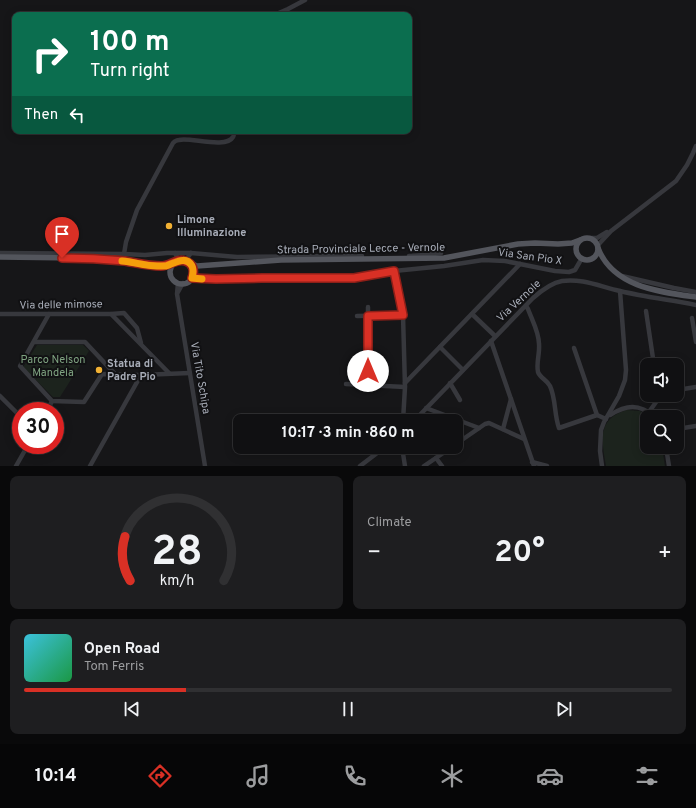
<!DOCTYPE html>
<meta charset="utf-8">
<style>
body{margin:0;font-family:Overpass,sans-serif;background:#1e1e20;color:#f1f3f6;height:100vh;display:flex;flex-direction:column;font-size:15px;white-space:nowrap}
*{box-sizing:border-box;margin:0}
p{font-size:13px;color:#9c9d9f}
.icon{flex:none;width:22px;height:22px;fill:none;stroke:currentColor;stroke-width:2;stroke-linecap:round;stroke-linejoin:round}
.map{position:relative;height:466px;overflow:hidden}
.panel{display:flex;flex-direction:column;gap:10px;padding:10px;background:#09090a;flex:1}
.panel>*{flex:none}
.guide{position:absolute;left:12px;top:12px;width:400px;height:122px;border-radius:8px;box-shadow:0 2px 10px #0003,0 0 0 1px #303032;background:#0b6e4f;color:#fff;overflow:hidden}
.tools{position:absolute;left:640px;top:358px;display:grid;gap:8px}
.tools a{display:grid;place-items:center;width:44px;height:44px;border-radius:8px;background:#101012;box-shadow:0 2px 10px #0003,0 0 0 1px #303032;font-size:20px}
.speed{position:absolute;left:12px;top:402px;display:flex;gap:8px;font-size:20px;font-weight:700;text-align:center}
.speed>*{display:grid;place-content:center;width:52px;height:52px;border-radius:50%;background:#101012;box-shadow:0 2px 10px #0003,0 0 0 1px #303032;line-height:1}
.speed .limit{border:6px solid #d22;background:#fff;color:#111}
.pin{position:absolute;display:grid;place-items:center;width:34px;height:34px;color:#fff;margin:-41px -17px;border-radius:50% 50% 50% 0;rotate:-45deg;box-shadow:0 0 4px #0007}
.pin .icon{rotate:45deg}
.me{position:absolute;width:44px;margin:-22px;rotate:0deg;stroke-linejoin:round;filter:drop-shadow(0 0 3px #0008)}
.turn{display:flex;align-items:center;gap:14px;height:84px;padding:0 12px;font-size:18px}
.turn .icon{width:52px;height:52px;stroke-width:2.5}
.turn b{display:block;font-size:28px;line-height:34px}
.then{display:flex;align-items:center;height:38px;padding:0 12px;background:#0003;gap:8px;font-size:15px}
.big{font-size:30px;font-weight:700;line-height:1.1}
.panel .widget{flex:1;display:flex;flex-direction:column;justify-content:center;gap:6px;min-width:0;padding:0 14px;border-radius:8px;background:#1e1e20}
.panel .dial{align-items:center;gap:0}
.dial svg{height:104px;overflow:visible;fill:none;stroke:#303032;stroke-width:7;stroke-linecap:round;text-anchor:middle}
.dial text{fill:#f1f3f6;stroke:none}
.song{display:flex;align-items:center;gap:12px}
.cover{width:48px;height:48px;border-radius:6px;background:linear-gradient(135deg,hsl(190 70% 55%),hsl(140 70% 35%))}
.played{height:4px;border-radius:2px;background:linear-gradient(90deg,#d93025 25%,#303032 25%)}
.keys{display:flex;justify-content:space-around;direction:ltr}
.heat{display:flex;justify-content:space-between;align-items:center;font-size:22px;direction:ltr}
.panel .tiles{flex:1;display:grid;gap:10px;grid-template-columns:1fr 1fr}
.widget:last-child{grid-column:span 2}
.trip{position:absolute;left:233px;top:414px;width:230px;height:40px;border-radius:8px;background:#101012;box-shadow:0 2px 10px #0003,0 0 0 1px #303032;font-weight:700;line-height:40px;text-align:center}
.menu{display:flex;height:64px;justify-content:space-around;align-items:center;background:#060607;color:#9c9d9f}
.menu .icon{width:28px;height:28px}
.menu .active{color:#d93025}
.menu b{font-size:18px;color:#f1f3f6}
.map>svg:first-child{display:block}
.green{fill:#1c231d}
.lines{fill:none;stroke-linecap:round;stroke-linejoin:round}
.minor{stroke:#37383d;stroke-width:4.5}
.major{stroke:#53555c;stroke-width:5.5}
.route-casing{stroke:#8d1f18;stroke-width:10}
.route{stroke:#d93025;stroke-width:7}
.slow{stroke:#f59e0b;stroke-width:7}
.poi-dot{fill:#f2b134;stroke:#111113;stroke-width:1.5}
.labels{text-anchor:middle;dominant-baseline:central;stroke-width:4;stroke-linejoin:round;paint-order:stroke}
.poi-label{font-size:11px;font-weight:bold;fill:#a8adb8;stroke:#111113;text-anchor:start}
.street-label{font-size:11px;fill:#a8adb8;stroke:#111113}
.park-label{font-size:11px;fill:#7fa381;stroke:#111113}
</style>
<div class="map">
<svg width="696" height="466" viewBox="0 0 696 466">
<rect width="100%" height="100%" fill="#161618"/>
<g class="green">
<path d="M37 345H83L89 351 60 397H53L23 367Z"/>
<path d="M627 410 640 411 650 417H647V447H662L665 466H606C602 441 596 419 627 410Z"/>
</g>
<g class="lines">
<g class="minor">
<path d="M274 15 288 9 305 0"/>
<path d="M590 238H597L607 232"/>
<path d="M598 245 611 231 676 181 687 165 693 153 696 146"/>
<path d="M0 253 124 254 126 242 137 210 173 143C175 141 176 140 179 140 190 137 226 149 233 137 234 136 234 133 234 131"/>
<path d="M175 253 177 257V261"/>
<path d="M124 254 145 255 167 253H191L237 257 362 256"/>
<path d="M409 256 425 255 441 253"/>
<path d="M187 261 188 257 191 253"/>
<path d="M622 276 674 288 696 292"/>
<path d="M191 278 215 279 354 278 394 271"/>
<path d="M178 283 177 294 205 466"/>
<path d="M178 292 183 283"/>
<path d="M526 306 528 309C532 320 539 332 539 344 540 353 536 363 538 372 540 378 547 380 550 386 556 399 554 414 559 428L597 415"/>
<path d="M368 307V385"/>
<path d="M646 311 654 365"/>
<path d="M0 314H111L169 373"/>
<path d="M49 314 20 366 52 401 84 402 102 374 141 375 190 373"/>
<path d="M111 314 124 313 137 328 141 343"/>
<path d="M472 314 495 336"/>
<path d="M357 316 403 315"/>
<path d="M692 318 696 342"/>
<path d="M491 341 534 466"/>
<path d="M34 342H85L115 374"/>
<path d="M440 347 463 370"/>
<path d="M574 348 597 415 606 419"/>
<path d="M677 362 681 389"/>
<path d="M405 383 520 264"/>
<path d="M450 383 460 400"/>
<path d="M346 384 405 387"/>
<path d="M677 390 696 387"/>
<path d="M0 396 21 417"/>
<path d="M426 408 479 428"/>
<path d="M47 411 52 401"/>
<path d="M649 412 661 395"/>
<path d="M610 415C626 405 639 403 655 417"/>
<path d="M403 421 405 387 403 315 394 271 444 266 483 260 505 261 555 271 569 272 575 270 582 258"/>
<path d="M414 421 533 298C542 290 551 283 562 281 582 278 601 287 620 291 645 297 671 300 696 305"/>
<path d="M503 429 511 399"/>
<path d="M677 429 696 426"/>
<path d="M456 444 485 424 489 423 524 439"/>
<path d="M402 447 405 466"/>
<path d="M666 447 669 466"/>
<path d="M436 458 442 466"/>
<path d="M532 462 547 466"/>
<path d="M16 466 28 445"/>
<path d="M90 466 141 375"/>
<path d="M360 466 385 447"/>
<path d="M424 466 452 447"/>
<path d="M602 466 600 451 601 430 604 422 619 396 625 380 626 370 624 344 620 291"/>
</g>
<g class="major">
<circle cx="587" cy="249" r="11"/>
<path d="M598 248C613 287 659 292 696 297"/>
<path d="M0 257 77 258 126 261 154 266H164L174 263"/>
<circle cx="182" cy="272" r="12"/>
<path d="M190 263 197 266 281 260 444 258 518 244 535 243 558 244 572 243 580 240"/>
</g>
</g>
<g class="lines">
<defs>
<path id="route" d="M62 258C83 258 104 259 125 261 137 263 149 266 161 266 170 266 177 258 185 261 193 263 195 271 192 278L216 279 262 278H354L394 271 403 315 368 316V371"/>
</defs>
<use href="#route" class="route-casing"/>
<use href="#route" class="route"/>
<path class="slow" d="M122 261C134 262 145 266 157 266 160 266 163 266 166 266 175 263 186 255 192 266 194 270 193 274 192 278L202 279"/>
</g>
<g class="poi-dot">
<circle cx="169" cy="226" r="4"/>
<circle cx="99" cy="370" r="4"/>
</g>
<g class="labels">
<g class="poi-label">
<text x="177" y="220">Limone<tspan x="177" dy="13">Illuminazione</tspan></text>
<text x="107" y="364">Statua di<tspan x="107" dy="13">Padre Pio</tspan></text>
</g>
<g class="street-label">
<text transform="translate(361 249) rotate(-1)">Strada Provinciale Lecce - Vernole</text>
<text transform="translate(530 257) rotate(8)">Via San Pio X</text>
<text transform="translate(519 301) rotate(-43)">Via Vernole</text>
<text transform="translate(61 305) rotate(-1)">Via delle mimose</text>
<text transform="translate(200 378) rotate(80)">Via Tito Schipa</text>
</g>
<g class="park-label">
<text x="53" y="360">Parco Nelson<tspan x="53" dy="13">Mandela</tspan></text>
</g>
</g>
</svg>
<div class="tools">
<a><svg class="icon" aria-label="sound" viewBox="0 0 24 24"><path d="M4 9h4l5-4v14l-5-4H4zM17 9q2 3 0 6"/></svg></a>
<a><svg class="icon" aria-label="search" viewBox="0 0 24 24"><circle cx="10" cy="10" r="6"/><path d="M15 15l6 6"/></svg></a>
</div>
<div class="speed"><div class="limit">30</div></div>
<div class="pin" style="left:62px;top:258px;background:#d93025"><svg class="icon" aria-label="arrive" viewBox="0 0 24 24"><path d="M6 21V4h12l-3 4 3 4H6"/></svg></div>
<svg class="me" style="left:368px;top:371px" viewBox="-20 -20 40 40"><circle r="19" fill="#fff"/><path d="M0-13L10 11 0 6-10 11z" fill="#d93025"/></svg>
<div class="trip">10:17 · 3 min · 860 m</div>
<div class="guide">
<div class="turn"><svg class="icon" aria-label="right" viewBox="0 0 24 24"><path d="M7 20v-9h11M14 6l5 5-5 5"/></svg><div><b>100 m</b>Turn right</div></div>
<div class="then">Then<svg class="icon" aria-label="left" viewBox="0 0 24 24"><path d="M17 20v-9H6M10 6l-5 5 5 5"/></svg></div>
</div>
</div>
<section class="panel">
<div class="tiles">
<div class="widget dial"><svg viewBox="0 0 100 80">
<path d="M14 69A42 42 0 1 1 86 69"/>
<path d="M14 69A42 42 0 0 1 10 35" stroke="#d93025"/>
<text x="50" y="56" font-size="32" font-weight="700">28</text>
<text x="50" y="72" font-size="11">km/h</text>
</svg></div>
<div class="widget"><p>Climate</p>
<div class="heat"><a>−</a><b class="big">20°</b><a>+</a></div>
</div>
<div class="widget">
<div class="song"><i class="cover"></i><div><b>Open Road</b><p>Tom Ferris</p></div></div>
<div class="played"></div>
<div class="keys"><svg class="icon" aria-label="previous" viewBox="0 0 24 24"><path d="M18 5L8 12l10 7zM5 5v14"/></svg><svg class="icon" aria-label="pause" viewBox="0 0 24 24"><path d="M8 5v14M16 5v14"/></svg><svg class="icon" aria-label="next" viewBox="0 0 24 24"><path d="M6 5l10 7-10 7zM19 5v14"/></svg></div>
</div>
</div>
</section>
<nav class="menu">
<b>10:14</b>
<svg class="icon active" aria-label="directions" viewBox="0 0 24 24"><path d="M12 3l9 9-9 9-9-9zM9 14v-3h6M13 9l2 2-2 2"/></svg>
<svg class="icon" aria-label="music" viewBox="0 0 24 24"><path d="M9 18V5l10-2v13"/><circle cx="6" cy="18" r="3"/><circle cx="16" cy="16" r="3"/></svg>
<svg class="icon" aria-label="phone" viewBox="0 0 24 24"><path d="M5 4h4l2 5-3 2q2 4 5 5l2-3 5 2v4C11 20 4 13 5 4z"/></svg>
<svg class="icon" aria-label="climate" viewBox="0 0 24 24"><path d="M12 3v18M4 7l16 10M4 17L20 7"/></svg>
<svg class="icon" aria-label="car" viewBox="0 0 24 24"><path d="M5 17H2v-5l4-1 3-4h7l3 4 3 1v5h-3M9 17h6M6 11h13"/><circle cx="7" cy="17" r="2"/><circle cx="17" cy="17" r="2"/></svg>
<svg class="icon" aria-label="filters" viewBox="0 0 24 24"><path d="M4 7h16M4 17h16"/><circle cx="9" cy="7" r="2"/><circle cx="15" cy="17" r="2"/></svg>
</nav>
